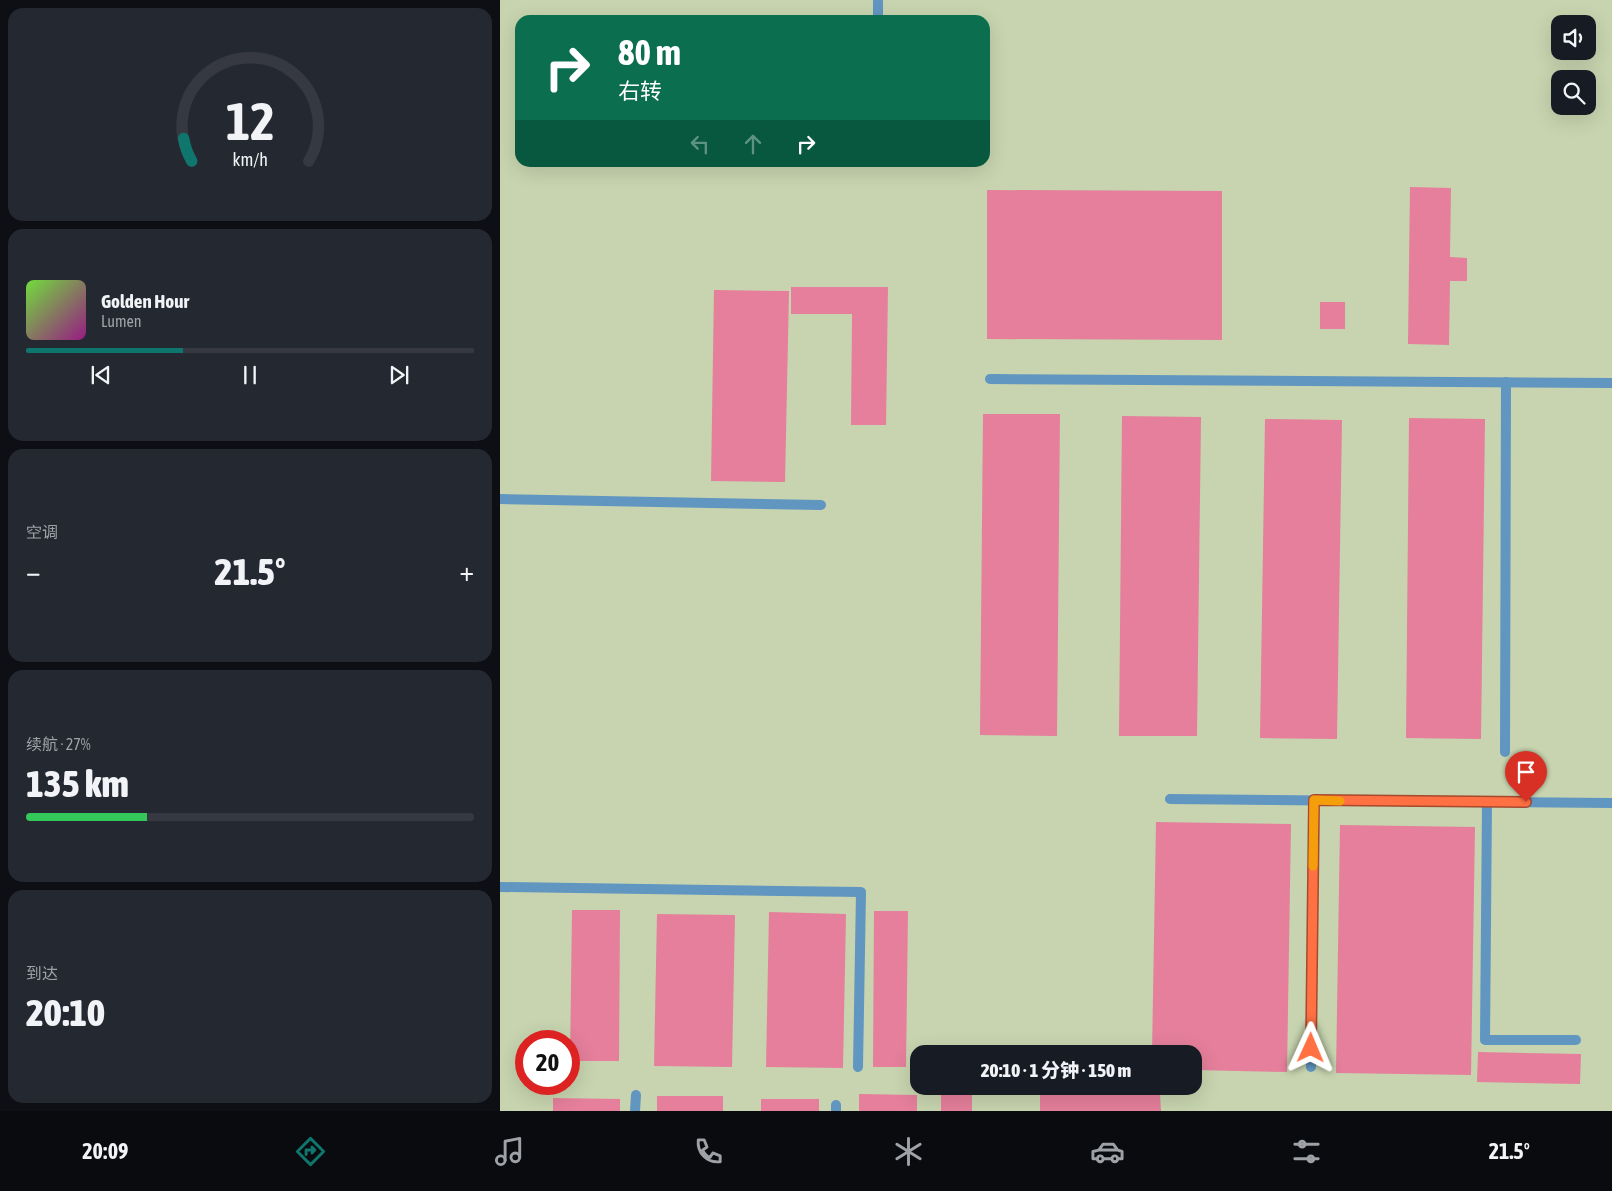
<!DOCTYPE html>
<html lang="zh">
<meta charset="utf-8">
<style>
body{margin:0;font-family:"Asap Condensed","Noto Sans SC",sans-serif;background:#242831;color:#f1f3f6;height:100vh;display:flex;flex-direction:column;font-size:19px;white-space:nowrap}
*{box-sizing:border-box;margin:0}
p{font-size:16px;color:#9ea1a6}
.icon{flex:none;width:28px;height:28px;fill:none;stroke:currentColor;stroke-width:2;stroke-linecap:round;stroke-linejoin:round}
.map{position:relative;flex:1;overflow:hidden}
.drawer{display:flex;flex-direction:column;gap:8px;padding:8px;background:#0d0f14;width:500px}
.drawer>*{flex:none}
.top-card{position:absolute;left:15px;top:15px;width:475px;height:152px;border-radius:15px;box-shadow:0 5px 20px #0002;background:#0b6e4f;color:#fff;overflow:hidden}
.tools{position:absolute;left:1051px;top:15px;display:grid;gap:10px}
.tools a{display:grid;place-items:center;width:45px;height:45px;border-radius:10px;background:#171b24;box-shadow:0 5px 20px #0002;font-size:25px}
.speed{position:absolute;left:15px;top:1030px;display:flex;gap:10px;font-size:25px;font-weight:700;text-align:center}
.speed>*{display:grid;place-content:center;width:65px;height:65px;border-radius:50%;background:#171b24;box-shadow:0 5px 20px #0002;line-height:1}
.speed .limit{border:8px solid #d22;background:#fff;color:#111}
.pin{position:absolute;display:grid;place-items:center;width:42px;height:42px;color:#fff;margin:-51px -21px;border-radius:50% 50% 50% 0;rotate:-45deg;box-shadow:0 0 5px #0007}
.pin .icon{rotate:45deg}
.me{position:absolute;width:55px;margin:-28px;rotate:1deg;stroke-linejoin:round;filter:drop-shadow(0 0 4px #0008)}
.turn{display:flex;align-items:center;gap:18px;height:105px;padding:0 20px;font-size:22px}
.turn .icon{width:65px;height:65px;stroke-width:2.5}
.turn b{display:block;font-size:35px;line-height:42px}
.lanes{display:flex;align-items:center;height:48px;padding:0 20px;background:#0003;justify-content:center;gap:25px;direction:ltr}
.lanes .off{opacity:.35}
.big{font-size:38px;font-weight:800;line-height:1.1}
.drawer .widget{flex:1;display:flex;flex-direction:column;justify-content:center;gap:8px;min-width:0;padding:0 18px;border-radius:15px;background:#242831}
.drawer .dial{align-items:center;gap:0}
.dial svg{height:130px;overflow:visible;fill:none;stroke:#363941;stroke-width:7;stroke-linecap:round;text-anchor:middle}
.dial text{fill:#f1f3f6;stroke:none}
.song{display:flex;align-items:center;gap:15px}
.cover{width:60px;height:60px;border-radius:8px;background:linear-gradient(135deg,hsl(100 70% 55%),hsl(310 70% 35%))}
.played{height:5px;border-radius:2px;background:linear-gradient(90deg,#0f766e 35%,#363941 35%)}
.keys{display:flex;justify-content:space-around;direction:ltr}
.heat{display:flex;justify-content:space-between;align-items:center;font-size:28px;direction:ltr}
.charge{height:8px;border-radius:4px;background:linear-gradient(90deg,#34c759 27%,#363941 0)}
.trip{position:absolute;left:410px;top:1045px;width:292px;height:50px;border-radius:15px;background:#171b24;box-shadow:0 5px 20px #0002;font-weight:800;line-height:50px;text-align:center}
.tab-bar{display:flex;height:80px;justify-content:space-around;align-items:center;background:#090b0e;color:#9ea1a6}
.tab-bar .icon{width:35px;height:35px}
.tab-bar .current{color:#0f766e}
.tab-bar b{font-size:22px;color:#f1f3f6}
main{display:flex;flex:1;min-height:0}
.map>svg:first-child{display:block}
.building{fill:#e57f9b}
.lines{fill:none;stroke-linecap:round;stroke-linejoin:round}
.lane{stroke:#6196c0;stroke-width:10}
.route-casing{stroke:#a6492c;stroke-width:12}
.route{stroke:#ff7043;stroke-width:9}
.slow{stroke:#f59e0b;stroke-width:9}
</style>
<main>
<section class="drawer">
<div class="widget dial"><svg viewBox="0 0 100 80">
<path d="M14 69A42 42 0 1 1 86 69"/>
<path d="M14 69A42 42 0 0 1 9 55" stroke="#0f766e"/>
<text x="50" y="56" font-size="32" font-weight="700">12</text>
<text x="50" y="72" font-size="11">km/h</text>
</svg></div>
<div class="widget">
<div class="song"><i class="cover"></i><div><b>Golden Hour</b><p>Lumen</p></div></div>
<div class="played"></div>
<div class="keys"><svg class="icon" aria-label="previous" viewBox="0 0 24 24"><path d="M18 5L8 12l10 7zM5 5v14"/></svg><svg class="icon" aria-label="pause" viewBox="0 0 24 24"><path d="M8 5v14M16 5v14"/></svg><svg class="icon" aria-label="next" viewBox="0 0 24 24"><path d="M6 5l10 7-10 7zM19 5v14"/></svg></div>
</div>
<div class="widget"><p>空调</p>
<div class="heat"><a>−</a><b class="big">21.5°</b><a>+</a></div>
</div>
<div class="widget"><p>续航 · 27%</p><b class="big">135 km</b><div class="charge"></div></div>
<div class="widget"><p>到达</p><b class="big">20:10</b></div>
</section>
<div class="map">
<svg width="1112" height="1111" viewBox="0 0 1112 1111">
<rect width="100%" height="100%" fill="#c7d4af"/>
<g class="building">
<path d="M910 187 951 188 950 257 967 258V281H950L949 345 908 344Z"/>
<path d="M487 190 722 191V340L487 339Z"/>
<path d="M291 287H388L386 425H351L352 314H291Z"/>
<path d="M214 290 289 291 285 482 211 481Z"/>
<rect x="820" y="302" width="25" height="27"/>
<path d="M483 414H560L557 736 480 735Z"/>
<path d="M622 416 701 417 697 736H619Z"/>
<path d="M909 418 985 419 981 739 906 738Z"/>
<path d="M765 419 842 420 837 739 760 738Z"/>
<path d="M656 822 791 824 787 1072 694 1070V1054H652Z"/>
<path d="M840 825 975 827 971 1075 836 1073Z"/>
<path d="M72 910H120L119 1061H70Z"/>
<path d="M374 911H408L406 1067H373Z"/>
<path d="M269 912 346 914 343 1068 266 1067Z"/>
<path d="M157 914 235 915 232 1067 154 1066Z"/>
<path d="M978 1052 1081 1054 1080 1084 977 1082Z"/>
<rect x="441" y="1091" width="31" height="20"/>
<path d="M359 1094 417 1095V1111H359Z"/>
<path d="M660 1094 661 1111H540V1095Z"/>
<rect x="157" y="1096" width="66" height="15"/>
<path d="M53 1098 120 1099V1111H53Z"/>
<rect x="261" y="1099" width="58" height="12"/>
</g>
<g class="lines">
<g class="lane">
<path d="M378 0V20"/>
<path d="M490 379 1112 383"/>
<path d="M0 499 321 505"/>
<path d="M1005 752 1006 382"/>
<path d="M670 799 1112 803"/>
<path d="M987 802 985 1040H1076"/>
<path d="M0 887 361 892 358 1067"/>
<path d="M811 1067 814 800"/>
<path d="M336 1105V1111"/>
<path d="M135 1111 136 1095"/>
</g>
</g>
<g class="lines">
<defs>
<path id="route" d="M811 1048 814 800 1026 802"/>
</defs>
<use href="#route" class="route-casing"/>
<use href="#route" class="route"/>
<path class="slow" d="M813 866 814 800 840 801"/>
</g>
</svg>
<div class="tools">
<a><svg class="icon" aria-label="sound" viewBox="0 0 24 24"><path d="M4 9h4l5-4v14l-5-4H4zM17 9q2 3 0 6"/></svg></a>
<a><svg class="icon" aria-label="search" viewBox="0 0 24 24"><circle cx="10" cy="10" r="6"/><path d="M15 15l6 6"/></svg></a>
</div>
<div class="speed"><div class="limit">20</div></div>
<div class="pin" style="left:1026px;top:802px;background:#d93025"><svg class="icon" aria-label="arrive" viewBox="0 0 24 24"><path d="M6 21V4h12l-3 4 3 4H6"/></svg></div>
<svg class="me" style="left:811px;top:1048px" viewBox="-20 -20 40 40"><path d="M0-17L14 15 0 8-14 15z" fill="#ff7043" stroke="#fff" stroke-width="4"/></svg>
<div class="trip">20:10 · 1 分钟 · 150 m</div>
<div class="top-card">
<div class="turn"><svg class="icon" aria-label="right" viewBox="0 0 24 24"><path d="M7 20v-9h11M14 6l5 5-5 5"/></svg><div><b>80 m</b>右转</div></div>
<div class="lanes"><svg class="icon off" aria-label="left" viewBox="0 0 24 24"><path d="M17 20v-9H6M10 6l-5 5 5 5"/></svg><svg class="icon off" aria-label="ahead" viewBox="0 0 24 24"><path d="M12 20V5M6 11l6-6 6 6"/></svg><svg class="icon" aria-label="right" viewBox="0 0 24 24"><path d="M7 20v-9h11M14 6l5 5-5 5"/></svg></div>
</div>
</div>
</main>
<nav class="tab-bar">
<b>20:09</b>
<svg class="icon current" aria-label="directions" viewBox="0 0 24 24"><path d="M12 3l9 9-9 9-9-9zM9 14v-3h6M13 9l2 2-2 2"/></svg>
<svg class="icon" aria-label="music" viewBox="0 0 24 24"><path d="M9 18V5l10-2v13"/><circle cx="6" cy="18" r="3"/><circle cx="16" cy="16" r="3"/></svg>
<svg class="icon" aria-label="phone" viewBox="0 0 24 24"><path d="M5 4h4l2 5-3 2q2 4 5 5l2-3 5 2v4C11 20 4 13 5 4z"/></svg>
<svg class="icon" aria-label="climate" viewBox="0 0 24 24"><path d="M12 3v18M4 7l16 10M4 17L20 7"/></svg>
<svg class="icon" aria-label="car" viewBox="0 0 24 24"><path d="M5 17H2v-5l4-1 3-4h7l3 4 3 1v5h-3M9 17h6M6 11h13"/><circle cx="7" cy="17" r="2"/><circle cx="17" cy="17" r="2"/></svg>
<svg class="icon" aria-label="filters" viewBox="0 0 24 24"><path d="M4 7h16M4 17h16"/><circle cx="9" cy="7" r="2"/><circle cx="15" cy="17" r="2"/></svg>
<b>21.5°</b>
</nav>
